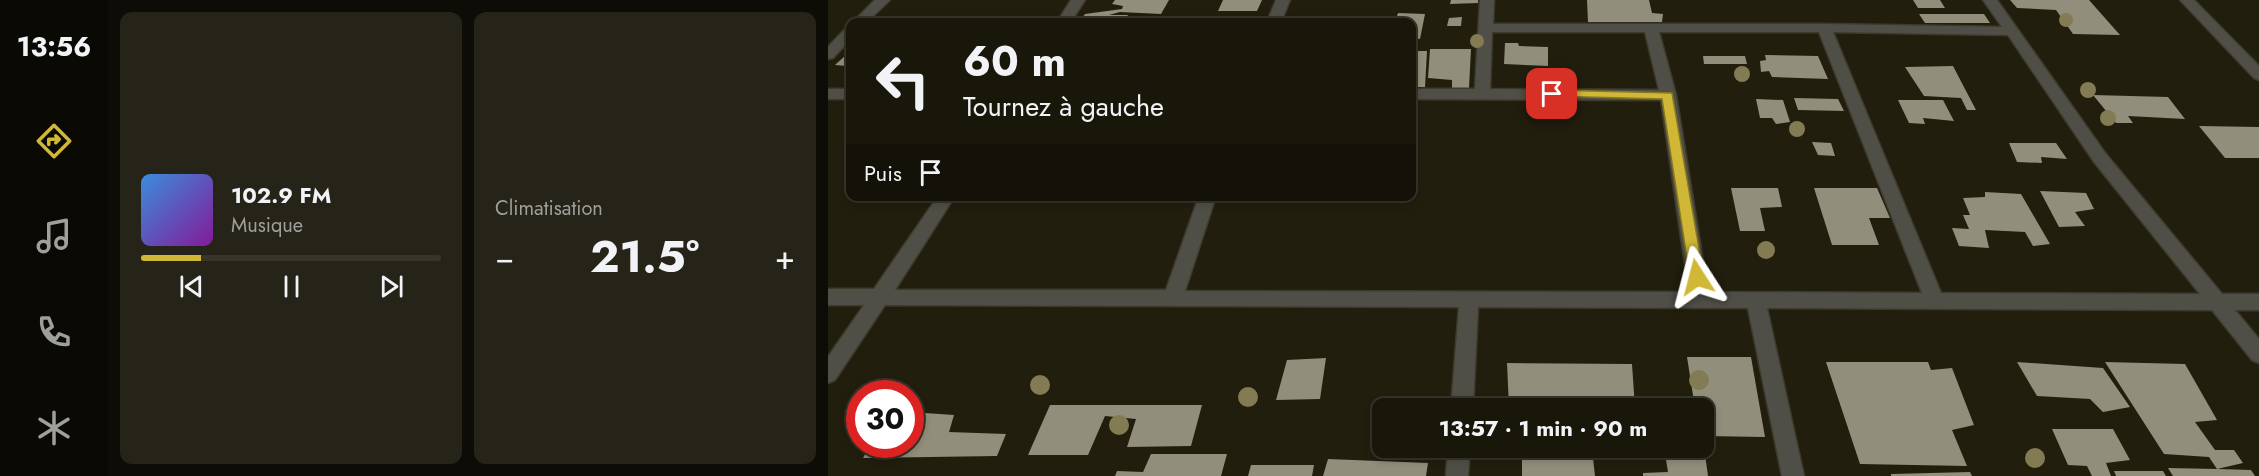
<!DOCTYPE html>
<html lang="fr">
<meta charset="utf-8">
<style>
body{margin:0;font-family:Jost,sans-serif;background:#262318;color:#f1f3f6;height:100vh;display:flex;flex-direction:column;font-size:22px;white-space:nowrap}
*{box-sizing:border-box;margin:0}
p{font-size:20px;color:#9f9f9c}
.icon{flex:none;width:33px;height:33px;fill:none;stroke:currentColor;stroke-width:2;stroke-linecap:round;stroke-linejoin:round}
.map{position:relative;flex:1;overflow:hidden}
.drawer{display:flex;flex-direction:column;gap:12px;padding:12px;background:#0e0c06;width:720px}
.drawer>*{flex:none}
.top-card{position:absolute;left:18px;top:18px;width:570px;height:183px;border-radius:12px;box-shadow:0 3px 9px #0003,0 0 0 2px #37352b;background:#19160a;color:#f1f3f6;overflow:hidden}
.speed{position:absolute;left:18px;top:380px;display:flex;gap:12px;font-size:30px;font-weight:700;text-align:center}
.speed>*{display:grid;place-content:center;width:78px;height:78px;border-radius:50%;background:#19160a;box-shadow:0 3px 9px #0003,0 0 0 2px #37352b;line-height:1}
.speed .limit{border:9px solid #d22;background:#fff;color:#111}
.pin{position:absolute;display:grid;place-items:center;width:51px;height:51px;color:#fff;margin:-26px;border-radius:12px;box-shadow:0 3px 9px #0006}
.me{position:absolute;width:66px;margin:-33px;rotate:351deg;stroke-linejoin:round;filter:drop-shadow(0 0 4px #0008)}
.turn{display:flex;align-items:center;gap:21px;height:126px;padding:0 18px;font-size:27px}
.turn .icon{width:78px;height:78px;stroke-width:2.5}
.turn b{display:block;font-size:42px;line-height:51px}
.then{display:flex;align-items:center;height:57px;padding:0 18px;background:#0003;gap:12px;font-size:22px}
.big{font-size:45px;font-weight:700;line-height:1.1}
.drawer .widget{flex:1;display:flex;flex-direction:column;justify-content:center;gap:9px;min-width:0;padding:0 21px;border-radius:12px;background:#262318}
.song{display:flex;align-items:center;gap:18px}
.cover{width:72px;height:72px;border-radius:9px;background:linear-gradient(135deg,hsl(210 70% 55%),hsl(290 70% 35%))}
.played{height:6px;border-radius:3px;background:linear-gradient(90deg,#d0b836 20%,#37352b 20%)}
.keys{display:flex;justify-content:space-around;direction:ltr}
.heat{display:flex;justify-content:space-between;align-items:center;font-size:33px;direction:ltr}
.drawer .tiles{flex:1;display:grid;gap:12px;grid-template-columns:repeat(2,1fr)}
.trip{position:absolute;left:544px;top:398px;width:342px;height:60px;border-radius:12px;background:#19160a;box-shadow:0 3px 9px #0003,0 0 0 2px #37352b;font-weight:700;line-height:60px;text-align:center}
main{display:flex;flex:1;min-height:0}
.tabs{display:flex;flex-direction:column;width:108px;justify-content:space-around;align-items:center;background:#0a0904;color:#9f9f9c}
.tabs .icon{width:42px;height:42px}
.tabs .current{color:#d0b836}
.tabs b{font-size:27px;color:#f1f3f6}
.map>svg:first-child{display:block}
.building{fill:#918e7b}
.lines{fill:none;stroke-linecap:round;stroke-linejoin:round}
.minor-casing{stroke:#3d3a2b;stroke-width:3}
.minor{fill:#504f47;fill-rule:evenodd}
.tree{fill:#837b54}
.route{fill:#d0b836;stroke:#877823;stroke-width:1.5}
</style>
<main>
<nav class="tabs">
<b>13:56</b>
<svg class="icon current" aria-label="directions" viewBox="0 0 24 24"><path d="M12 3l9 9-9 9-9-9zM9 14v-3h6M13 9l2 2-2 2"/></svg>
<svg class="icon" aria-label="music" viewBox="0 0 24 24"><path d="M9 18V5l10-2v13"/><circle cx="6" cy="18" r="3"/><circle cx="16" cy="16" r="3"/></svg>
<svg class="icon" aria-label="phone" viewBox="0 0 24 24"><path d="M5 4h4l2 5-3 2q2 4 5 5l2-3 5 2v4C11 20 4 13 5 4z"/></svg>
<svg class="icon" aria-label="climate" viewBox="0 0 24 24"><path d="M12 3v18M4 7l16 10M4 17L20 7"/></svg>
</nav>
<section class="drawer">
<div class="tiles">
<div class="widget">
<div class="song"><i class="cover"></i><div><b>102.9 FM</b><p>Musique</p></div></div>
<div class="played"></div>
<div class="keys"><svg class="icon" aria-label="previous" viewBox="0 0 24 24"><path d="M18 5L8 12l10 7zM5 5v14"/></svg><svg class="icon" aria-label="pause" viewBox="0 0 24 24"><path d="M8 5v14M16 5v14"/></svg><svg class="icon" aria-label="next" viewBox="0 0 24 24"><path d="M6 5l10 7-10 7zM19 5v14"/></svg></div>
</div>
<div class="widget"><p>Climatisation</p>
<div class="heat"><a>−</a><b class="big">21.5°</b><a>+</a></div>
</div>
</div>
</section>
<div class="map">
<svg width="1431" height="476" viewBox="0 0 1431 476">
<rect width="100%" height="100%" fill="#211e0e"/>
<g class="building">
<path d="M287 0H341L333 14 292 12 281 15H300L296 22H251L257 14 294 9 295 6 284 4Z"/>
<path d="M395 0H434L429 11H390Z"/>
<path d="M623 0H650V3L622 4Z"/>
<path d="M759 0H821L824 13 835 14 834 22H760Z"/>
<path d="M1085 0H1112L1117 8H1090Z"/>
<path d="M1182 0H1261L1292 35 1245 34 1228 10 1189 8Z"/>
<path d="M570 13 597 14 592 39 584 38V22H567Z"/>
<path d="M1091 14H1156L1162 23H1097Z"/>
<path d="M341 16 398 18 396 22H338Z"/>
<path d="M525 16 562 18 561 22H525Z"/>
<path d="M634 17 633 26H619L621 18Z"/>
<path d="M677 43H690L691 46 720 47V66L676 64Z"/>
<path d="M602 49H643L641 88H624V80L600 78Z"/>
<path d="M584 51H599L597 87H584Z"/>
<path d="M18 55H22L20 66 7 65Z"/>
<path d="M937 55 990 56 1000 79 944 77 941 71 933 72 932 61 938 60Z"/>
<path d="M875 56H917L919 64H876Z"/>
<path d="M1125 66 1148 110H1139L1133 98 1096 96 1077 67Z"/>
<path d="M1265 95 1340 97 1357 119 1300 116 1305 123H1288Z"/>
<path d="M966 98 1010 99 1016 111 970 110Z"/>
<path d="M928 99 955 100 962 122 948 124 944 118H932Z"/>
<path d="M1070 100H1115L1126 121 1095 118 1097 124 1081 123Z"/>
<path d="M1371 126 1431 127V158H1397Z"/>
<path d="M984 142 1003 143 1007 156 990 155Z"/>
<path d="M1181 143H1228L1239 159 1213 157 1214 163 1189 162Z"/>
<path d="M903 188H950L954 207 932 208 937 231H912Z"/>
<path d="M986 188H1049L1062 218H1041L1051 245H1004Z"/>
<path d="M1212 191 1258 193 1266 209 1247 212 1257 226 1231 227Z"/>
<path d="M1157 192 1193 194 1222 244 1205 246 1197 232 1157 230 1161 248 1131 246 1124 228 1141 229 1135 215H1142L1135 198 1157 197Z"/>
<path d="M859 357H923L937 437 876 436V408H867Z"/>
<path d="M498 358 492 399 448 400 459 360Z"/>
<path d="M998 362H1100L1103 370 1124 368 1146 425 1124 430 1139 466 1032 464Z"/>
<path d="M1189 362 1275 368 1302 407 1275 412 1262 399 1209 396Z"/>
<path d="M1277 362 1357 364 1389 420 1367 422 1387 450H1406L1415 463 1389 469 1423 470 1427 476H1345L1340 468 1389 469 1381 457 1336 454Z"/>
<path d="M679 363 804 364 807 408H681Z"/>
<path d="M222 405H374L363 446 299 447 308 419 277 416 260 455H200Z"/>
<path d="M82 412 126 415 121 432 178 434 169 456 35 458 43 444H82Z"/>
<path d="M1224 429H1285L1302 460 1278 463 1283 476H1264L1259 466 1240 465Z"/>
<path d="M323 454H399L393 476H287L289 471 315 472Z"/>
<path d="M837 454H877L880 476H815V473L840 472Z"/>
<path d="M694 456 765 458 767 476H694Z"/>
<path d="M500 459 600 463 598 476H495Z"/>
<path d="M423 465H486L484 476H420Z"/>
<path d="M1286 471H1335L1338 476H1288Z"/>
<path d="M1142 472 1144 476H1063V474Z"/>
</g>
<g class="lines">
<defs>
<g id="minor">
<path d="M47 0H62L39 22H25Z"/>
<path d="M243 0H257L243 22H229Z"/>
<path d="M448 0H462L453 22H439Z"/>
<path d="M652 0H666L665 24H996L1174 27 1155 0H1169L1278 154 1394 294H1431V310H1407L1431 339V363L1424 360 1384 310 939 308 976 476H954L920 308 650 307 645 408H623L631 307 57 305 7 380 0 383V357L36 305H0V289H46L110 196H127L67 290H338L371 196H388L357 291 861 292 833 100 584 99V89H647ZM664 32H817L831 90 662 89ZM831 32H991L1094 293 880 292 848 95ZM1005 32 1180 35 1266 162 1372 294 1113 293Z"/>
<path d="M1352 0H1366L1431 66V80L1426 78Z"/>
<path d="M22 28V40L5 58 0 59V47L17 29Z"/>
<rect x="0" y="89" width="22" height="10"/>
<path d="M620 447H642L640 476H618Z"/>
</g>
</defs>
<use href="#minor" class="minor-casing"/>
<use href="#minor" class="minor"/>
</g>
<g class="tree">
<circle cx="1238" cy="20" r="7"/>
<circle cx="649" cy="41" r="7"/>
<circle cx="914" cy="74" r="8"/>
<circle cx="733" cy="89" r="8"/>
<circle cx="1260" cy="90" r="8"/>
<circle cx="1280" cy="118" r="8"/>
<circle cx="969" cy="129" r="8"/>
<circle cx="938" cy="250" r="9"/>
<circle cx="871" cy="380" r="10"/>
<circle cx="212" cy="385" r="10"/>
<circle cx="420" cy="397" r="10"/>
<circle cx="291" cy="425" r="10"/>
<circle cx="1207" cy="458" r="10"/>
</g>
<path class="route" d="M724 90 844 93 876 277 874 281H864L862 277 834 99 720 96 718 94Z"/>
</svg>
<div class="speed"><div class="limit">30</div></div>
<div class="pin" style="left:724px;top:94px;background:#d93025"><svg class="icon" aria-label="arrive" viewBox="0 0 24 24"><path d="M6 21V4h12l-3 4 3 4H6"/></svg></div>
<svg class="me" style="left:869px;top:277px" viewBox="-20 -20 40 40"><path d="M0-17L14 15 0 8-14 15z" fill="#d0b836" stroke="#fff" stroke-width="4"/></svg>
<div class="trip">13:57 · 1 min · 90 m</div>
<div class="top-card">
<div class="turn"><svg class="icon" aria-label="left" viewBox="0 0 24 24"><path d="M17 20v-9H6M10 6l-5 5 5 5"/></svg><div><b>60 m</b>Tournez à gauche</div></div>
<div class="then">Puis<svg class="icon" aria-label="arrive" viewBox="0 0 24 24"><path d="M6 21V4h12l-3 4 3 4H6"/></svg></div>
</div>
</div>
</main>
